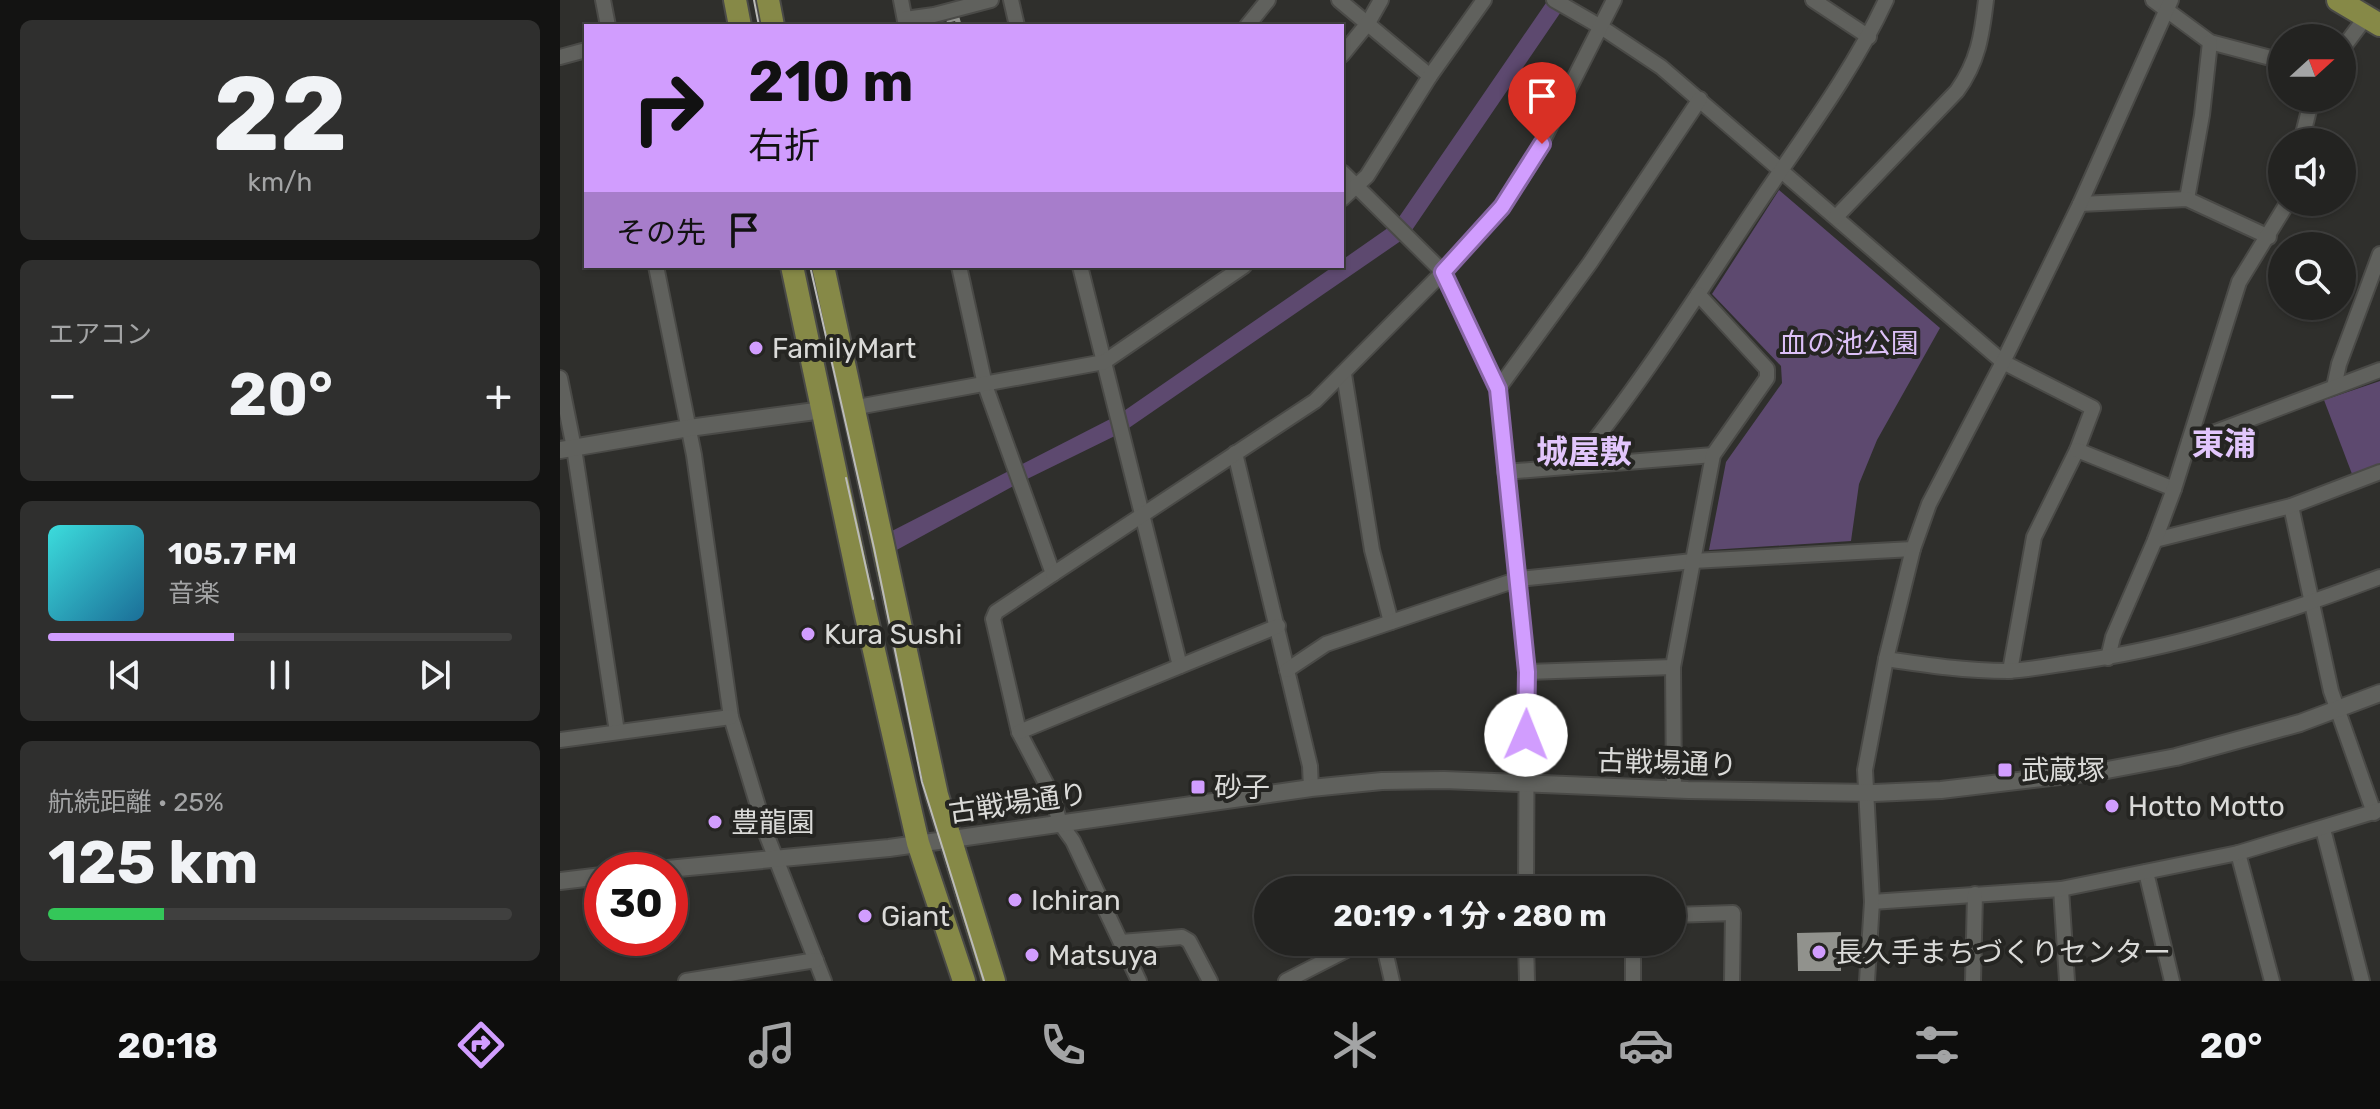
<!DOCTYPE html>
<html lang="ja">
<meta charset="utf-8">
<style>
body{margin:0;font-family:Rubik,"Noto Sans JP",sans-serif;background:#2f2f2e;color:#f1f3f6;height:100vh;display:flex;flex-direction:column;font-size:30px;white-space:nowrap}
*{box-sizing:border-box;margin:0}
p{font-size:26px;color:#a3a4a5}
.icon{flex:none;width:44px;height:44px;fill:none;stroke:currentColor;stroke-width:2;stroke-linecap:round;stroke-linejoin:round}
.map{position:relative;flex:1;overflow:hidden}
.sheet{display:flex;flex-direction:column;gap:20px;padding:20px;background:#131312;width:560px}
.sheet>*{flex:none}
.top-card{position:absolute;left:24px;top:24px;width:760px;height:244px;border-radius:0px;box-shadow:0 2px 6px #0004,0 0 0 2px #40403f;background:#d19dfe;color:#111;overflow:hidden}
.needle{width:52px;rotate:69deg}
.controls{position:absolute;left:1708px;top:24px;display:grid;gap:16px}
.controls a{display:grid;place-items:center;width:88px;height:88px;border-radius:50%;background:#232321;box-shadow:0 2px 6px #0004,0 0 0 2px #40403f;font-size:40px}
.speed{position:absolute;left:24px;top:852px;display:flex;gap:16px;font-size:40px;font-weight:700;text-align:center}
.speed>*{display:grid;place-content:center;width:104px;height:104px;border-radius:50%;background:#232321;box-shadow:0 2px 6px #0004,0 0 0 2px #40403f;line-height:1}
.speed .limit{border:12px solid #d22;background:#fff;color:#111}
.pin{position:absolute;display:grid;place-items:center;width:68px;height:68px;color:#fff;margin:-82px -34px;border-radius:50% 50% 50% 0;rotate:-45deg;box-shadow:0 0 8px #0007}
.pin .icon{rotate:45deg}
.me{position:absolute;width:88px;margin:-44px;rotate:1deg;stroke-linejoin:round;filter:drop-shadow(0 0 6px #0008)}
.turn{display:flex;align-items:center;gap:28px;height:168px;padding:0 32px;font-size:36px}
.turn .icon{width:104px;height:104px;stroke-width:2.5}
.turn b{display:block;font-size:56px;line-height:68px}
.then{display:flex;align-items:center;height:76px;padding:0 32px;background:#0003;gap:16px;font-size:30px}
.big{font-size:60px;font-weight:700;line-height:1.1}
.sheet .tile{flex:1;display:flex;flex-direction:column;justify-content:center;gap:12px;min-width:0;padding:0 28px;border-radius:12px;background:#2f2f2e}
.sheet .dial{align-items:center;gap:0}
.dial b{font-size:104px;line-height:1}
.song{display:flex;align-items:center;gap:24px}
.cover{width:96px;height:96px;border-radius:12px;background:linear-gradient(135deg,hsl(180 70% 55%),hsl(200 70% 35%))}
.played{height:8px;border-radius:4px;background:linear-gradient(90deg,#d19dfe 40%,#40403f 40%)}
.keys{display:flex;justify-content:space-around;direction:ltr}
.heat{display:flex;justify-content:space-between;align-items:center;font-size:44px;direction:ltr}
.charge{height:12px;border-radius:6px;background:linear-gradient(90deg,#34c759 25%,#40403f 0)}
.trip{position:absolute;left:694px;top:876px;width:432px;height:80px;border-radius:40px;background:#232321;box-shadow:0 2px 6px #0004,0 0 0 2px #40403f;font-weight:700;line-height:80px;text-align:center}
.tab-bar{display:flex;height:128px;justify-content:space-around;align-items:center;background:#0e0e0d;color:#a3a4a5}
.tab-bar .icon{width:56px;height:56px}
.tab-bar .current{color:#d19dfe}
.tab-bar b{font-size:36px;color:#f1f3f6}
main{display:flex;flex:1;min-height:0}
.map>svg:first-child{display:block}
.green{fill:#5d496f}
.building{fill:#91928d}
.lines{fill:none;stroke-linecap:round;stroke-linejoin:round}
.minor-casing{stroke:#4a4a47;stroke-width:18}
.tertiary-casing{stroke:#4a4a47;stroke-width:20}
.primary-casing{stroke:#4a4a47;stroke-width:26}
.minor{stroke:#60615d;stroke-width:14}
.tertiary{stroke:#60615d;stroke-width:16}
.primary{stroke:#868947;stroke-width:22}
.tram{stroke:#bbbbb9;stroke-width:2}
.route-casing{stroke:#8866a5;stroke-width:20}
.route{stroke:#d19dfe;stroke-width:14}
.poi-dot{fill:#d19dfe;stroke:#252522;stroke-width:3}
.labels{text-anchor:middle;dominant-baseline:central;stroke-width:8;stroke-linejoin:round;paint-order:stroke}
.park-label{font-size:28px;fill:#dcc0f7;stroke:#252522}
.poi-label{font-size:28px;fill:#dadad8;stroke:#252522;text-anchor:start}
.street-label{font-size:28px;fill:#dadad8;stroke:#252522}
.quarter-label{font-size:32px;font-weight:bold;fill:#e2c6fc;stroke:#252522}
</style>
<main>
<section class="sheet">
<div class="tile dial"><b>22</b><p>km/h</p></div>
<div class="tile"><p>エアコン</p>
<div class="heat"><a>−</a><b class="big">20°</b><a>+</a></div>
</div>
<div class="tile">
<div class="song"><i class="cover"></i><div><b>105.7 FM</b><p>音楽</p></div></div>
<div class="played"></div>
<div class="keys"><svg class="icon" aria-label="previous" viewBox="0 0 24 24"><path d="M18 5L8 12l10 7zM5 5v14"/></svg><svg class="icon" aria-label="pause" viewBox="0 0 24 24"><path d="M8 5v14M16 5v14"/></svg><svg class="icon" aria-label="next" viewBox="0 0 24 24"><path d="M6 5l10 7-10 7zM19 5v14"/></svg></div>
</div>
<div class="tile"><p>航続距離 · 25%</p><b class="big">125 km</b><div class="charge"></div></div>
</section>
<div class="map">
<svg width="1820" height="981" viewBox="0 0 1820 981">
<rect width="100%" height="100%" fill="#2f2f2c"/>
<g class="green">
<path d="M988 0H1009L848 236 563 432 459 483 333 552 328 533 558 415 774 266H782V260L835 223Z"/>
<path d="M1219 190 1380 328 1317 440 1299 484 1291 541 1149 550 1166 462 1222 383 1221 366 1152 294Z"/>
<path d="M1820 381V464L1792 474 1764 400Z"/>
</g>
<g class="building">
<path d="M399 16 402 26H397L395 21 387 23 386 19Z"/>
<path d="M1281 932V971H1238L1237 933Z"/>
</g>
<g class="lines">
<defs>
<g id="minor">
<path d="M43 0 48 26"/>
<path d="M341 0 346 26"/>
<path d="M451 0 457 26"/>
<path d="M779 0 870 76"/>
<path d="M994 0 1041 27 1101 67 1443 362 1533 408 1517 450 1474 537 1450 671"/>
<path d="M1253 0 1309 37"/>
<path d="M1593 0 1650 42 1722 61"/>
<path d="M345 19 374 15 431 0"/>
<path d="M687 26 708 0"/>
<path d="M1782 49 1806 17"/>
<path d="M782 55 808 23 821 0"/>
<path d="M0 57 26 50"/>
<path d="M1741 142 1752 98"/>
<path d="M782 172 883 272 938 389 967 672 966 890"/>
<path d="M782 199 807 176 870 76 924 0"/>
<path d="M1627 199 1642 115 1650 42"/>
<path d="M1520 204 1627 199 1709 237"/>
<path d="M1276 217 1397 91C1418 62 1422 35 1426 0"/>
<path d="M96 266 134 455 171 717 207 836 264 981"/>
<path d="M399 266 425 385 493 574 436 612 433 619 459 732 491 793 500 823 513 841 579 981"/>
<path d="M520 266 620 666"/>
<path d="M784 374 812 550 831 622"/>
<path d="M0 378 14 448 57 732"/>
<path d="M1774 387 1779 364 1820 254"/>
<path d="M938 389 1030 263 1140 99"/>
<path d="M292 408 544 362 684 266"/>
<path d="M1629 442 1820 370"/>
<path d="M1517 450 1614 489"/>
<path d="M675 453 750 766 751 788"/>
<path d="M1015 465C1083 382 1140 290 1200 201 1244 136 1293 71 1326 0"/>
<path d="M945 472 1153 455"/>
<path d="M1731 506 1771 691 1814 813"/>
<path d="M1595 540 1731 506 1820 472"/>
<path d="M493 574 755 401 883 272 942 207 973 160 1054 0"/>
<path d="M1548 658 1553 637 1595 540 1614 489 1679 282 1728 202"/>
<path d="M1326 659C1366 665 1406 671 1448 671 1468 670 1488 666 1508 663 1615 649 1719 615 1820 577"/>
<path d="M727 670 766 644 959 579 1133 561 1353 549"/>
<path d="M967 672 1113 667"/>
<path d="M459 732 718 626"/>
<path d="M0 740 171 717"/>
<path d="M1114 790 1113 667 1153 455 1207 378V369L1138 294"/>
<path d="M1763 829 1802 981"/>
<path d="M1678 853 1712 981"/>
<path d="M1586 872 1612 981"/>
<path d="M1501 889 1507 981"/>
<path d="M1312 902 1501 889 1678 853 1820 810"/>
<path d="M1112 915 1173 913 1172 981"/>
<path d="M561 942 622 937 629 941 650 981"/>
<path d="M823 942 832 981"/>
<path d="M966 942 967 981"/>
<path d="M126 981 256 960"/>
<path d="M726 981 802 942"/>
<path d="M1073 981V942"/>
<path d="M1307 981 1312 902 1305 770 1326 659 1353 549 1369 504 1443 362 1520 204 1611 0"/>
<path d="M1413 981 1415 894"/>
</g>
<g id="tertiary">
<path d="M0 450 129 428 263 410"/>
<path d="M97 870 329 848 751 788 822 781 884 780 1128 790 1314 793 1381 790 1542 771 1616 757 1740 723 1820 693"/>
<path d="M0 881 42 876"/>
</g>
<g id="primary">
<path d="M175 0 180 26"/>
<path d="M208 0 213 26"/>
<path d="M1778 0 1820 25"/>
<path d="M232 266 305 611 358 843 404 981"/>
<path d="M263 266 377 795 434 981"/>
</g>
</defs>
<use href="#minor" class="minor-casing"/>
<use href="#tertiary" class="tertiary-casing"/>
<use href="#primary" class="primary-casing"/>
<use href="#minor" class="minor"/>
<use href="#tertiary" class="tertiary"/>
<use href="#primary" class="primary"/>
<g class="tram">
<path d="M194 0 199 26"/>
<path d="M250 266 314 548 362 782 424 981"/>
<path d="M286 478 313 599"/>
</g>
</g>
<g class="lines">
<defs>
<path id="route" d="M966 735 967 672 938 389 883 272 942 207 982 144"/>
</defs>
<use href="#route" class="route-casing"/>
<use href="#route" class="route"/>
</g>
<g class="poi-dot">
<circle cx="196" cy="348" r="8"/>
<circle cx="248" cy="634" r="8"/>
<rect x="1437" y="762" width="16" height="16" rx="4"/>
<rect x="630" y="779" width="16" height="16" rx="4"/>
<circle cx="1552" cy="806" r="8"/>
<circle cx="155" cy="822" r="8"/>
<circle cx="455" cy="900" r="8"/>
<circle cx="305" cy="916" r="8"/>
<circle cx="1259" cy="952" r="8"/>
<circle cx="472" cy="955" r="8"/>
</g>
<g class="labels">
<g class="park-label">
<text x="1289" y="343">血の池公園</text>
</g>
<g class="poi-label">
<text x="212" y="348">FamilyMart</text>
<text x="264" y="634">Kura Sushi</text>
<text x="1461" y="770">武蔵塚</text>
<text x="654" y="787">砂子</text>
<text x="1568" y="806">Hotto Motto</text>
<text x="171" y="822">豊龍園</text>
<text x="471" y="900">Ichiran</text>
<text x="321" y="916">Giant</text>
<text x="1275" y="952">長久手まちづくりセンター</text>
<text x="488" y="955">Matsuya</text>
</g>
<g class="street-label">
<text transform="translate(1107 763) rotate(2)">古戦場通り</text>
<text transform="translate(458 803) rotate(-8)">古戦場通り</text>
</g>
<g class="quarter-label">
<text x="1664" y="444">東浦</text>
<text x="1024" y="452">城屋敷</text>
</g>
</g>
</svg>
<div class="controls">
<a><svg class="needle" viewBox="-14 -14 28 28"><path d="M0-13l5 13h-10z" fill="#e53935"/><path d="M0 13l5-13h-10z" fill="#a3a4a5"/></svg></a>
<a><svg class="icon" aria-label="sound" viewBox="0 0 24 24"><path d="M4 9h4l5-4v14l-5-4H4zM17 9q2 3 0 6"/></svg></a>
<a><svg class="icon" aria-label="search" viewBox="0 0 24 24"><circle cx="10" cy="10" r="6"/><path d="M15 15l6 6"/></svg></a>
</div>
<div class="speed"><div class="limit">30</div></div>
<div class="pin" style="left:982px;top:144px;background:#d93025"><svg class="icon" aria-label="arrive" viewBox="0 0 24 24"><path d="M6 21V4h12l-3 4 3 4H6"/></svg></div>
<svg class="me" style="left:966px;top:735px" viewBox="-20 -20 40 40"><circle r="19" fill="#fff"/><path d="M0-13L10 11 0 6-10 11z" fill="#d19dfe"/></svg>
<div class="trip">20:19 · 1 分 · 280 m</div>
<div class="top-card">
<div class="turn"><svg class="icon" aria-label="right" viewBox="0 0 24 24"><path d="M7 20v-9h11M14 6l5 5-5 5"/></svg><div><b>210 m</b>右折</div></div>
<div class="then">その先<svg class="icon" aria-label="arrive" viewBox="0 0 24 24"><path d="M6 21V4h12l-3 4 3 4H6"/></svg></div>
</div>
</div>
</main>
<nav class="tab-bar">
<b>20:18</b>
<svg class="icon current" aria-label="directions" viewBox="0 0 24 24"><path d="M12 3l9 9-9 9-9-9zM9 14v-3h6M13 9l2 2-2 2"/></svg>
<svg class="icon" aria-label="music" viewBox="0 0 24 24"><path d="M9 18V5l10-2v13"/><circle cx="6" cy="18" r="3"/><circle cx="16" cy="16" r="3"/></svg>
<svg class="icon" aria-label="phone" viewBox="0 0 24 24"><path d="M5 4h4l2 5-3 2q2 4 5 5l2-3 5 2v4C11 20 4 13 5 4z"/></svg>
<svg class="icon" aria-label="climate" viewBox="0 0 24 24"><path d="M12 3v18M4 7l16 10M4 17L20 7"/></svg>
<svg class="icon" aria-label="car" viewBox="0 0 24 24"><path d="M5 17H2v-5l4-1 3-4h7l3 4 3 1v5h-3M9 17h6M6 11h13"/><circle cx="7" cy="17" r="2"/><circle cx="17" cy="17" r="2"/></svg>
<svg class="icon" aria-label="filters" viewBox="0 0 24 24"><path d="M4 7h16M4 17h16"/><circle cx="9" cy="7" r="2"/><circle cx="15" cy="17" r="2"/></svg>
<b>20°</b>
</nav>
